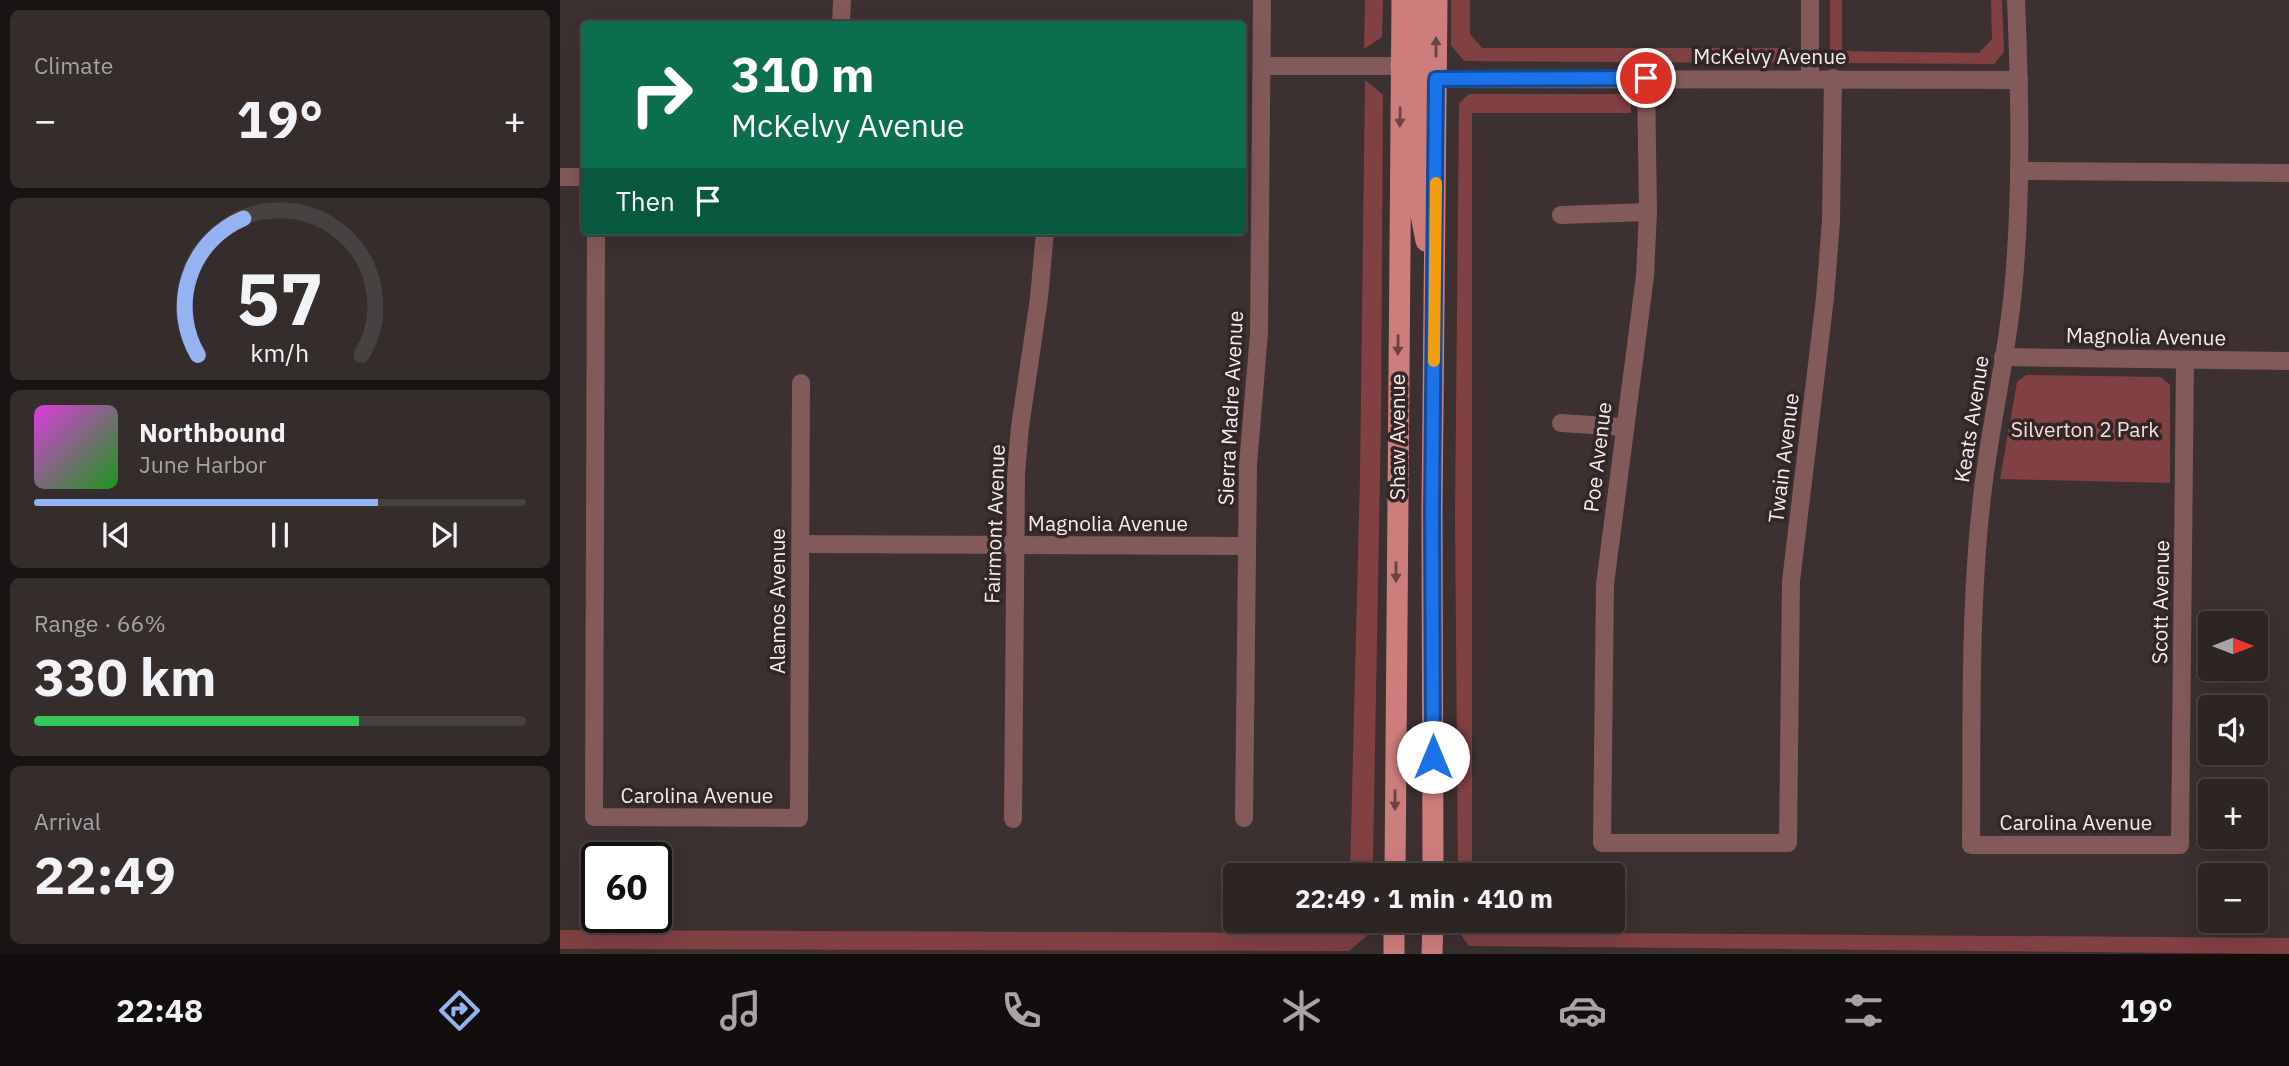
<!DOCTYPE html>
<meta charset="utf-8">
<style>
body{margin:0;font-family:"IBM Plex Sans",sans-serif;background:#352c2c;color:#f1f3f6;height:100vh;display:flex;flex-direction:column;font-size:26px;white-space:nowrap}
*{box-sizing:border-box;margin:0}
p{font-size:23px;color:#a7a4a6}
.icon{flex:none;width:38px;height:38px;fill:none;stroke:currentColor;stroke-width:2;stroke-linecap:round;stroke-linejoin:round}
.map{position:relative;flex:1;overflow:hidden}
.details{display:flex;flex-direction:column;gap:10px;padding:10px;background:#191414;width:560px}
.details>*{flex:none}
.hud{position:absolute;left:21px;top:21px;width:665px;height:214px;border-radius:7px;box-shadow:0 7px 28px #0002,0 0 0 2px #484141;background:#0b6e4f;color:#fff;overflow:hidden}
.needle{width:46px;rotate:90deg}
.controls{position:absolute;left:1638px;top:611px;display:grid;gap:14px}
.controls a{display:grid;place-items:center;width:70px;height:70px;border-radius:7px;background:#2d2424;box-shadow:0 7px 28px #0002,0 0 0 2px #484141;font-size:35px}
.speed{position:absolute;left:21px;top:842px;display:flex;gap:14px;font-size:35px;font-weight:700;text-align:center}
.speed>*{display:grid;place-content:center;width:91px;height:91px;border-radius:50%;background:#2d2424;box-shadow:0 7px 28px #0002,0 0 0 2px #484141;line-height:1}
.speed .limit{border:4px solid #111;border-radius:10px;background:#fff;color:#111}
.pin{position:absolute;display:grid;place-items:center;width:60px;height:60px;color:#fff;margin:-30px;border:4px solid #fff;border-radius:50%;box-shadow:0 2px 7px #0007}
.me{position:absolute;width:77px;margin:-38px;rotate:0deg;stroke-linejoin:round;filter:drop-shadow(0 0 5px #0008)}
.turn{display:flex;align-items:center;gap:24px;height:147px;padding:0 35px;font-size:32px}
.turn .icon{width:91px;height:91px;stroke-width:2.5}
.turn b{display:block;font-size:49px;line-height:60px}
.then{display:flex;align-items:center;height:66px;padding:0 35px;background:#0003;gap:14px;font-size:26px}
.big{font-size:52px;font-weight:700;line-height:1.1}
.details .widget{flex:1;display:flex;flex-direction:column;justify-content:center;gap:10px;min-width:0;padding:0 24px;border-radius:10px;background:#352c2c}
.details .dial{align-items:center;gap:0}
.dial svg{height:182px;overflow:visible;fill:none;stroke:#484141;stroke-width:7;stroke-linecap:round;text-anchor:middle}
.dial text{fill:#f1f3f6;stroke:none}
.song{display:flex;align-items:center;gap:21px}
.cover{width:84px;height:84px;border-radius:10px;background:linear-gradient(135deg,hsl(300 70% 55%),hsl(120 70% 35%))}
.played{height:7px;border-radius:4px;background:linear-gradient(90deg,#95b2f1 70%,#484141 70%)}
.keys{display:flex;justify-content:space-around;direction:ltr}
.heat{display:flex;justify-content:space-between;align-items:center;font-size:38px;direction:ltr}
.charge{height:10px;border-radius:5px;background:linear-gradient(90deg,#34c759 66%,#484141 0)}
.trip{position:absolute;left:663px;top:863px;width:402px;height:70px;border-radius:7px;background:#2d2424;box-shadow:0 7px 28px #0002,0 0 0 2px #484141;font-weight:700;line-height:70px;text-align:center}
.tab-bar{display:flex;height:112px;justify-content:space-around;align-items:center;background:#120e0e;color:#a7a4a6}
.tab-bar .icon{width:49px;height:49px}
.tab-bar .on{color:#95b2f1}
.tab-bar b{font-size:32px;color:#f1f3f6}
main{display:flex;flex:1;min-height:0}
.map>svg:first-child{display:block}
.green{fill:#814042}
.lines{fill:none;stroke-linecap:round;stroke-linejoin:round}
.minor{stroke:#825a59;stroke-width:18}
.major{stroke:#ce7d7d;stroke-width:21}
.oneway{fill:#694444}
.route-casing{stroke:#114b97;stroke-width:18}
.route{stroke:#1a73e8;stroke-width:12}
.slow{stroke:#f59e0b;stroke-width:12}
.labels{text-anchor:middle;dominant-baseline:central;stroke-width:7;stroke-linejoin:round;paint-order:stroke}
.street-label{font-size:21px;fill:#f5eded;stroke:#322626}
.park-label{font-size:21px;fill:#f7dddc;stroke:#322626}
</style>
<main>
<section class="details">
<div class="widget"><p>Climate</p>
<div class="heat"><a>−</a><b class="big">19°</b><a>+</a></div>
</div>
<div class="widget dial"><svg viewBox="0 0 100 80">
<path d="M14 69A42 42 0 1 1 86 69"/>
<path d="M14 69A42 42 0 0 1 34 9" stroke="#95b2f1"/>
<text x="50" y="56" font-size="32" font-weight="700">57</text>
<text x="50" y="72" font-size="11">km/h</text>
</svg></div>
<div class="widget">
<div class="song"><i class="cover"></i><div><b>Northbound</b><p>June Harbor</p></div></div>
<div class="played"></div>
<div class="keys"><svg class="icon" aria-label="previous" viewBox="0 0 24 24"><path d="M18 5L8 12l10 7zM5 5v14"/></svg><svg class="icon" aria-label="pause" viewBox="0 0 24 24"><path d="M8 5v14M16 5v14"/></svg><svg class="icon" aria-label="next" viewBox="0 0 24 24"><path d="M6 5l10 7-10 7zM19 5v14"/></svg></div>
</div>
<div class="widget"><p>Range · 66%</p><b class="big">330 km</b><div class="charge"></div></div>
<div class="widget"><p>Arrival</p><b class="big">22:49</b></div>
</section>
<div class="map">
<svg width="1729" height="954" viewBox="0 0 1729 954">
<rect width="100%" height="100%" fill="#3c3030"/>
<g class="green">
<path d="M805 0H823L822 37 804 49Z"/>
<path d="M891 0H910V34L922 48H1231L1220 63 904 61 891 45Z"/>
<path d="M1270 0H1282V51L1419 53 1432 39 1431 0H1442L1444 52 1434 64 1281 63 1270 52Z"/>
<path d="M805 80 823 95 821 419 813 860 812 875H790L800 475Z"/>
<path d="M909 94H1062L1071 101V113H912V875H898L895 516 899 103Z"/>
<path d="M1466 375 1601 377 1610 385V483L1440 479 1457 382Z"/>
<path d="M770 921H811V932L789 951 0 949V930L755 933Z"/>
<path d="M899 921H912L913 932 1729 938V954L909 946 899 932Z"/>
</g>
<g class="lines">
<g class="minor">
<path d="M1250 0V78"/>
<path d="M1456 0C1460 97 1462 195 1453 291 1446 363 1428 434 1421 506 1409 618 1412 732 1411 845H1620L1625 360"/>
<path d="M281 24 282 0"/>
<path d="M702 66H841"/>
<path d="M1086 78 1088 212 1085 276 1045 584 1042 843H1228L1231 581 1265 298 1271 221 1273 78"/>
<path d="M876 79 1459 80"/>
<path d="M1459 171 1729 173"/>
<path d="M0 177H24"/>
<path d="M1001 215 1088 212"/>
<path d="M36 231 34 817 239 818 241 383"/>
<path d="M1443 357 1729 361"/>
<path d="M1001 423 1063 427"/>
<path d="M241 544 686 546"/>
<path d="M684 818 688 465 699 333 702 0"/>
<path d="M453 819 456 474 460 427 479 298 485 231"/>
</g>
<g class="major">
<path d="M858 0V57L860 65 868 77 876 79"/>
<path d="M841 66 852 78 859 96V204L866 241"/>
<path d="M835 875 842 0"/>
<path d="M873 875 872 510 877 0"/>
<path d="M834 954V920"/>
<path d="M872 954 873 920"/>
</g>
</g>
<defs><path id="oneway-solid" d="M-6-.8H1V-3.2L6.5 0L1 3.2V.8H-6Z" transform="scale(1.75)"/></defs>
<g class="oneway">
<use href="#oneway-solid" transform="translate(876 47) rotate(-90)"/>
<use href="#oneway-solid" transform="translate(840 117) rotate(91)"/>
<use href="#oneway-solid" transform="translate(838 345) rotate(91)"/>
<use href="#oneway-solid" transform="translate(836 572) rotate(90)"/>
<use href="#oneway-solid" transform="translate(835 800) rotate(90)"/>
</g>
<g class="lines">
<defs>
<path id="route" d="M873 757 872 510 876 79 1086 78"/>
</defs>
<use href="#route" class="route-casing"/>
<use href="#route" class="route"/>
<path class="slow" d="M874 361 876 183"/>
</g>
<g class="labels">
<g class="street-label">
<text x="1210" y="56">McKelvy Avenue</text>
<text transform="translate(1586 336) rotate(1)">Magnolia Avenue</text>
<text transform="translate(670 408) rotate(-87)">Sierra Madre Avenue</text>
<text transform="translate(1411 419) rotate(-81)">Keats Avenue</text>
<text transform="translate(837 437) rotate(-90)">Shaw Avenue</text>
<text transform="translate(1037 457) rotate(-83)">Poe Avenue</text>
<text transform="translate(1223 458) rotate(-83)">Twain Avenue</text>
<text x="548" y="523">Magnolia Avenue</text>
<text transform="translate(434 524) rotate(-88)">Fairmont Avenue</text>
<text transform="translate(217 601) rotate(-90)">Alamos Avenue</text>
<text transform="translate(1600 602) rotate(-89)">Scott Avenue</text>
<text x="137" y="795">Carolina Avenue</text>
<text x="1516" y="822">Carolina Avenue</text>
</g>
<g class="park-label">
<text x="1525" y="429">Silverton 2 Park</text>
</g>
</g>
</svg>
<div class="controls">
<a><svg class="needle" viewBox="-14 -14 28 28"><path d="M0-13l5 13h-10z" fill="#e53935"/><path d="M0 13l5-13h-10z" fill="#a7a4a6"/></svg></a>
<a><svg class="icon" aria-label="sound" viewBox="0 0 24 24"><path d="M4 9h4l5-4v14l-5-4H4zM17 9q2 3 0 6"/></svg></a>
<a>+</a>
<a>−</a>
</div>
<div class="speed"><div class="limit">60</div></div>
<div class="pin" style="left:1086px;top:78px;background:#d93025"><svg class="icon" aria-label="arrive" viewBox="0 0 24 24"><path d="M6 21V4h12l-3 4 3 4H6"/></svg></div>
<svg class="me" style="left:873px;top:757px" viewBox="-20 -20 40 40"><circle r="19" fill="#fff"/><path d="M0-13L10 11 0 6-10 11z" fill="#1a73e8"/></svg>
<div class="trip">22:49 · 1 min · 410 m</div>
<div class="hud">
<div class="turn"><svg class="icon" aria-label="right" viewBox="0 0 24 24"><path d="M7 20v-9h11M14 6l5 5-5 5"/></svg><div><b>310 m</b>McKelvy Avenue</div></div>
<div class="then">Then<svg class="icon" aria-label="arrive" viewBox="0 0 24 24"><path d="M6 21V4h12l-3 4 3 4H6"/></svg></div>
</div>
</div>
</main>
<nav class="tab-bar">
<b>22:48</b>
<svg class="icon on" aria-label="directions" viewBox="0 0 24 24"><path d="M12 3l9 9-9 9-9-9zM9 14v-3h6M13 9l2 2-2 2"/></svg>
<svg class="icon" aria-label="music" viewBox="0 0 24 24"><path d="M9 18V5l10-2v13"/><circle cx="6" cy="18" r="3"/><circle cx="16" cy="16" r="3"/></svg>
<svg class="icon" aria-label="phone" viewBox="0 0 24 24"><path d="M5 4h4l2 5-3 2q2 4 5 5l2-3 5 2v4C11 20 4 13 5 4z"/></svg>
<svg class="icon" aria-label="climate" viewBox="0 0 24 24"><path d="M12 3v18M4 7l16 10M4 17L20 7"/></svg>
<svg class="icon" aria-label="car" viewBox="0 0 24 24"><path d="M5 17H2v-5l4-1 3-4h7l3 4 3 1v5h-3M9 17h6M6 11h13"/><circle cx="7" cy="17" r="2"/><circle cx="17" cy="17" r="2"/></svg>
<svg class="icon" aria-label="filters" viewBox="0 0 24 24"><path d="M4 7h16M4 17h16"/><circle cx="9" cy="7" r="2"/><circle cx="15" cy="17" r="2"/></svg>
<b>19°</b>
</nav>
